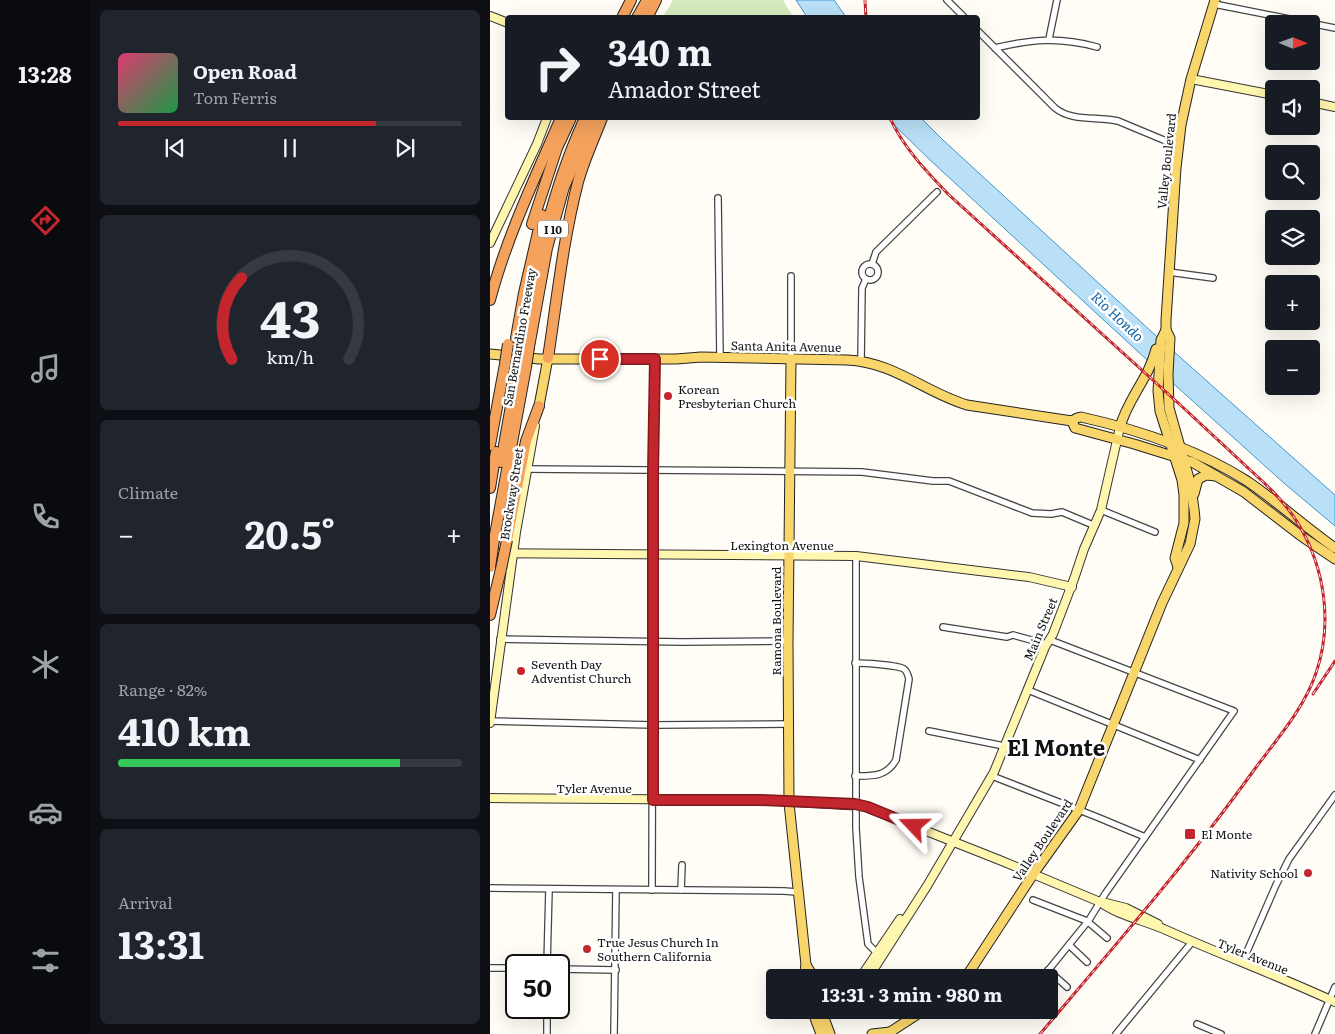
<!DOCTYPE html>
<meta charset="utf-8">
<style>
body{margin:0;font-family:Literata,serif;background:#20242c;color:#f1f3f6;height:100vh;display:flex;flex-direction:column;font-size:19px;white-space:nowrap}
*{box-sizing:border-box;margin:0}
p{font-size:16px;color:#9ea1a6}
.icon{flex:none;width:28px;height:28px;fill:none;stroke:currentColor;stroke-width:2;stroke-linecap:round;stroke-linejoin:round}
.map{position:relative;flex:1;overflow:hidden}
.panel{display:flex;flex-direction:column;gap:10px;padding:10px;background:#0d0f14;width:400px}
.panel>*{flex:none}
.banner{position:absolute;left:15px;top:15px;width:475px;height:105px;border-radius:5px;box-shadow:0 5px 20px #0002;background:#171b24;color:#f1f3f6;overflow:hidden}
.needle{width:32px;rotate:91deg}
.fabs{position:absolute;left:775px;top:15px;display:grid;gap:10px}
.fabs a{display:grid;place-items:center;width:55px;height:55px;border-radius:5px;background:#171b24;box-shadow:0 5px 20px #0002;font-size:25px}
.speed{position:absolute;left:15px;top:954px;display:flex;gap:10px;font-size:25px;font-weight:700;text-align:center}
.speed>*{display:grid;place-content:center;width:65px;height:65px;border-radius:50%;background:#171b24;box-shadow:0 5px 20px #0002;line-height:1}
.speed .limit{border:2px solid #111;border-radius:8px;background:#fff;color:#111}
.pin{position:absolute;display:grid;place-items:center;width:42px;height:42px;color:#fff;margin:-21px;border:2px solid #fff;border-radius:50%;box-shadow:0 1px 5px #0007}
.me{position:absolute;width:55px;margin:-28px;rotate:293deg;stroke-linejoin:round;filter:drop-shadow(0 0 4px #0008)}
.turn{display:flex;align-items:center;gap:18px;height:105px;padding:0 20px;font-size:22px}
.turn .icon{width:65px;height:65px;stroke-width:2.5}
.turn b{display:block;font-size:35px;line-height:42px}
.big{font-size:38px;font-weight:700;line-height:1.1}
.panel .card{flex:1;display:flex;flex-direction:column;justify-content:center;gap:8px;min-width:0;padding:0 18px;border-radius:8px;background:#20242c}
.panel .dial{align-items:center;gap:0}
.dial svg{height:130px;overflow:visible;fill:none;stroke:#363941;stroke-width:7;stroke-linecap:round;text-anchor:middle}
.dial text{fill:#f1f3f6;stroke:none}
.song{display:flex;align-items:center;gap:15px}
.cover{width:60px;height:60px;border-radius:8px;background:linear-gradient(135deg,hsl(340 70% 55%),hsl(140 70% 35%))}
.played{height:5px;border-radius:2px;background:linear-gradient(90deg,#c4262e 75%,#363941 75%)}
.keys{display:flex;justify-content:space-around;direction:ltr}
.heat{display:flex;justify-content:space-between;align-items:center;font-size:28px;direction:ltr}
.charge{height:8px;border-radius:4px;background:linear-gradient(90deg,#34c759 82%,#363941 0)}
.trip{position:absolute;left:276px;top:969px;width:292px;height:50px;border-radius:5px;background:#171b24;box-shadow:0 5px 20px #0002;font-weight:700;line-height:50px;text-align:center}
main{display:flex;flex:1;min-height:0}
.dock{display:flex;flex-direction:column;width:90px;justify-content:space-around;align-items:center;background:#090b0e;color:#9ea1a6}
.dock .icon{width:35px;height:35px}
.dock .active{color:#c4262e}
.dock b{font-size:22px;color:#f1f3f6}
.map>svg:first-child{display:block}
.green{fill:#d5ebbd}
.water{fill:#b9e0f7;stroke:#3f96cf}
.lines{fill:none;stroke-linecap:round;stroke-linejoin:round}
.street-casing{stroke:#444;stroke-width:8}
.secondary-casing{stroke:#333;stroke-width:10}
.primary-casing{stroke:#222;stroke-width:11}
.highway-casing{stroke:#222;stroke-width:12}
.street{stroke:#fff;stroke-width:5.5}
.secondary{stroke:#fff6b0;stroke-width:8}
.primary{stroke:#f9d66b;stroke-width:9}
.highway{stroke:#f5a25d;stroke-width:10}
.rail-casing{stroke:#c4262e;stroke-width:3}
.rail{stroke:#fff;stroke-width:1;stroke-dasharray:4;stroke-linecap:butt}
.highway-bridge-casing{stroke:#222;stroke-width:12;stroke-linecap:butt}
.highway-bridge{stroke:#f5a25d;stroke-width:10}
.route-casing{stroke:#7f191e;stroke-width:12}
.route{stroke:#c4262e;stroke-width:9}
.poi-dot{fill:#c4262e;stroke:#fff;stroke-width:2}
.labels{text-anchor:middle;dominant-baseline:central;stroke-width:5;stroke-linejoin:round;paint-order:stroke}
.shield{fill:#fff;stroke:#585858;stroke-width:1}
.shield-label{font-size:11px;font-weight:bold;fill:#111}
.street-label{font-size:12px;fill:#111;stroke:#fff}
.poi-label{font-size:12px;fill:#111;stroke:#fff;text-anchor:start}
.water-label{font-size:14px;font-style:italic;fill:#1768a6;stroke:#fff}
.town-label{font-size:22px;font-weight:bold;fill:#111;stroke:#fff}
</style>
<main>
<nav class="dock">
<b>13:28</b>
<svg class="icon active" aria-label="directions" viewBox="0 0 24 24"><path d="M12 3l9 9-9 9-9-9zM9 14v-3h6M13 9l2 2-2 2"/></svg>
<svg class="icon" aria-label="music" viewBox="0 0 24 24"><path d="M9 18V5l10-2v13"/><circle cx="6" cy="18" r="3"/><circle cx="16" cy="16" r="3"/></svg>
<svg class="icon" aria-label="phone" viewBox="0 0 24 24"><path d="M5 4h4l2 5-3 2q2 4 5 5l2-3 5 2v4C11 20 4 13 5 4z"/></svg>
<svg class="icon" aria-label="climate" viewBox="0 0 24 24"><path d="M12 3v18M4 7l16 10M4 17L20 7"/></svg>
<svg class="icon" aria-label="car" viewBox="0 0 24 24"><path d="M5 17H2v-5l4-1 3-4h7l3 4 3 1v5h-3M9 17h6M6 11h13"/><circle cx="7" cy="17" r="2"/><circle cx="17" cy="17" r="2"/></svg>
<svg class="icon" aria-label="filters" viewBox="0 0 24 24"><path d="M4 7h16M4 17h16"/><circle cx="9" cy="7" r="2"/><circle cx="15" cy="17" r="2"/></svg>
</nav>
<section class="panel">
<div class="card">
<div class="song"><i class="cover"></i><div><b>Open Road</b><p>Tom Ferris</p></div></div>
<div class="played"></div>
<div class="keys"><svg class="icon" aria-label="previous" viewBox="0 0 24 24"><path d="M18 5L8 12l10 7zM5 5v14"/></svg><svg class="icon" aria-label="pause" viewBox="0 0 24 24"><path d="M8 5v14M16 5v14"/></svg><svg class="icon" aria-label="next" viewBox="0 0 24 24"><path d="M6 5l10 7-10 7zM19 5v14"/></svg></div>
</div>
<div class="card dial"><svg viewBox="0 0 100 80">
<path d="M14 69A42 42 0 1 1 86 69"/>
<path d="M14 69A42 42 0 0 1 20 19" stroke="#c4262e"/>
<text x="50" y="56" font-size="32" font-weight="700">43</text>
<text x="50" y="72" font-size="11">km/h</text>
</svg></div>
<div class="card"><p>Climate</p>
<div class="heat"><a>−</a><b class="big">20.5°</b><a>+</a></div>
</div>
<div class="card"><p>Range · 82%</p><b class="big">410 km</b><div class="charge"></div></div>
<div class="card"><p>Arrival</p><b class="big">13:31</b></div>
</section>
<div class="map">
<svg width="845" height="1034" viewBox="0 0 845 1034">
<rect width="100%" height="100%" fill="#fffdf5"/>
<path class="green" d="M183 0H293L303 17H173Z"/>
<g class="water">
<path d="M306 0H344L356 17H317Z"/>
<path d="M397 118H431L453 140 664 334 845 495V526L795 484 656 359 440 160Z"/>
</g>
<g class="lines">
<defs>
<g id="street">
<path d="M457 0 475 18"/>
<path d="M724 4 845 28"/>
<path d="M488 31 565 108C582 122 608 116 628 121L688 146"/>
<path d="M559 39 567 0"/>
<path d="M505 48C542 39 570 37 607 47"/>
<path d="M228 198 230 358"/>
<circle cx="380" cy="272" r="8"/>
<path d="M382 264 386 252 447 192"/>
<path d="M679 272 723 278"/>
<path d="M301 276V360"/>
<path d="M371 361 372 288 376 279"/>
<path d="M37 469 372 472 443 481H459L542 513 561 514 572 512 603 525"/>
<path d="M611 510 665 532"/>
<path d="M366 556V828L369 877 378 944 388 954"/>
<path d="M453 627 517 637 523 635 556 644"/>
<path d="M10 639 192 642 298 641"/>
<path d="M365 663C373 663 408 665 414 669 417 671 418 675 419 679L406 760C396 777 383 776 365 776"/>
<path d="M538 690 710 760"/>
<path d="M0 721 163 725 298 724"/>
<path d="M439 731 514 746"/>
<path d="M502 776 607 817 655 837"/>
<path d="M0 888 294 891 307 892"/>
<path d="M162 890 163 472 165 359"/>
<path d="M191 890 192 865"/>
<path d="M543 900 597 921 617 938"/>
<path d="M579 945 597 962"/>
<path d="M752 963 786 885 799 859 845 795"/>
<path d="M57 965 59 889"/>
<path d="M0 968H26"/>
<path d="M69 969 126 970"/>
<path d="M558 970 577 987"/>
<path d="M480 971 497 978"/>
<path d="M552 978 599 920 615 894 744 711 560 640"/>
<path d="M560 1005 562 1006"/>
<path d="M707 1024 731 1034"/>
<path d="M57 1034V1008"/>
<path d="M124 1034 126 890"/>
<path d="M626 1034 702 942"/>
<path d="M825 1034 845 987"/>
</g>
<g id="secondary">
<path d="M0 16 18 23"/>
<path d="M701 79 784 95"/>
<path d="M821 102 845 107"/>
<path d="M0 243 47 144 57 118"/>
<path d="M0 553 366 556 539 577 582 587"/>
<path d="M0 723 26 532 45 426"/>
<path d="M0 798 270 800 373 806 512 861 610 902C629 916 654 920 676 930 732 955 789 976 845 1002"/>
<path d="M612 902 636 908 668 924"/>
<path d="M370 978 410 919"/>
<path d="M378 978 437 886 504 772 555 647 563 634 584 579 594 549 611 510 630 427"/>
<path d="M332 1013 346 1010"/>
</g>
<g id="primary">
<path d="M676 330 671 340 668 391 670 411 692 480 694 495V523L685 558 688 567"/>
<path d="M0 354 49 359H186L211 357 357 360C404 362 434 392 477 405L582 421 587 418 591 417C649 430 707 449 757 481 788 502 815 527 845 548"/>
<path d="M301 360 298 641 299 803 316 965 314 978"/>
<path d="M49 406 58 358"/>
<path d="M582 421 585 428 644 444 702 462 754 492 811 536 845 559"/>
<path d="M630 427C638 398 659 378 666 349"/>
<path d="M704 494 708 479 716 475 726 476"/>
<path d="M316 965 321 973 322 978"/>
<path d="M474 978 480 971 544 873 589 810 672 603 700 544 705 519 704 509 700 482 679 408 678 374 680 338 676 330V320L686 168 691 125 701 79 725 0"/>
<path d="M322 1010 331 1034"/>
<path d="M331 1010 340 1034"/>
<path d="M382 1034 400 1032"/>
<path d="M397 1034 434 1010"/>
</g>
<g id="highway">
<path d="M132 18 141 0"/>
<path d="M147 18 157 0"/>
<path d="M157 18 166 0"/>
<path d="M42 224 67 148 81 118"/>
<path d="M0 300C17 236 45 178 71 118"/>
<path d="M26 338 34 293 52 215"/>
<path d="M32 346C46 267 61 191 95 118"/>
<path d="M39 347 57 248 74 187 105 118"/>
<path d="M58 358C67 299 73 240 88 182 94 160 104 139 112 118"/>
<path d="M0 445 15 364"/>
<path d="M11 462 28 366"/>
<path d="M0 488 6 452"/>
<path d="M4 540 36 367"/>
<path d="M17 540 36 441 49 406"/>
<path d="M0 615 11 569"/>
</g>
</defs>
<use href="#street" class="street-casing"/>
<use href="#secondary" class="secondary-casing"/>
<use href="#primary" class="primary-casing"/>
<use href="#highway" class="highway-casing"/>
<use href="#street" class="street"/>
<use href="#secondary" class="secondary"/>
<use href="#primary" class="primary"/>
<use href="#highway" class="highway"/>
<defs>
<g id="rail">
<path d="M375 0 376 18"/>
<path d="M400 118C413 147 436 171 458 194 538 266 618 339 698 412 718 431 738 449 758 468 777 485 796 503 809 525 835 569 843 624 826 673 814 709 786 740 764 770 698 862 623 948 550 1034"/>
<path d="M823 694 845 661"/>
</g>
</defs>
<use href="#rail" class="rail-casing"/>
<use href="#rail" class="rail"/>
<defs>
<g id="highway-bridge">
<path d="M15 364 18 344"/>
<path d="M28 366 32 346"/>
<path d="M36 367 39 347"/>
<path d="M0 567 4 540"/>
<path d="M11 569 17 540"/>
</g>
</defs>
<use href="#highway-bridge" class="highway-bridge-casing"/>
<use href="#highway-bridge" class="highway-bridge"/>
</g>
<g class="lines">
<defs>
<path id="route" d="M110 359H165L163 472V800H270L365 804 378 807 424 826"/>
</defs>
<use href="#route" class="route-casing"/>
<use href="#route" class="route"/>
</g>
<g class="poi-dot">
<circle cx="178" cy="396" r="5"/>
<circle cx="31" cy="671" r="5"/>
<rect x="694" y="828" width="12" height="12" rx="2.5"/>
<circle cx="818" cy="873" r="5"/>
<circle cx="97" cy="949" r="5"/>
</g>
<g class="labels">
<rect class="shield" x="48" y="220.5" width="30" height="17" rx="4"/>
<g class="shield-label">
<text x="63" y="229">I 10</text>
</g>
<g class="street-label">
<text transform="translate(676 161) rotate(-84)">Valley Boulevard</text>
<text transform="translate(29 337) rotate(-80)">San Bernardino Freeway</text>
<text transform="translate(296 346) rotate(1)">Santa Anita Avenue</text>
<text transform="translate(21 494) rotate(-81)">Brockway Street</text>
<text x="292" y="545">Lexington Avenue</text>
<text transform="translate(286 621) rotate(-90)">Ramona Boulevard</text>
<text transform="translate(550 629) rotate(-67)">Main Street</text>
<text x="104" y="788">Tyler Avenue</text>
<text transform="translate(552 840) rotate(-56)">Valley Boulevard</text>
<text transform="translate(763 956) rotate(22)">Tyler Avenue</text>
</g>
<g class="poi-label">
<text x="188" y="389">Korean<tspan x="188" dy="14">Presbyterian Church</tspan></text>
<text x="41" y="664">Seventh Day<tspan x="41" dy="14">Adventist Church</tspan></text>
<text x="711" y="834">El Monte</text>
<text x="808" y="873" text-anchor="end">Nativity School</text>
<text x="107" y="942">True Jesus Church In<tspan x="107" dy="14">Southern California</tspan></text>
</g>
<g class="water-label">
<text transform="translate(628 316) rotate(43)">Rio Hondo</text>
</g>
<g class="town-label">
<text x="566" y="746">El Monte</text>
</g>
</g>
</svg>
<div class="fabs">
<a><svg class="needle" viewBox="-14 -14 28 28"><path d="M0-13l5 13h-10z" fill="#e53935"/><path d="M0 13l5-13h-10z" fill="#9ea1a6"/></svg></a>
<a><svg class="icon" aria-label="sound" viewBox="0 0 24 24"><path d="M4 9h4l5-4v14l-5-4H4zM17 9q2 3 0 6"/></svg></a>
<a><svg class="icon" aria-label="search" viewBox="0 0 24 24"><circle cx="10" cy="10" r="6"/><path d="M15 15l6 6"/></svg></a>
<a><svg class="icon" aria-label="layers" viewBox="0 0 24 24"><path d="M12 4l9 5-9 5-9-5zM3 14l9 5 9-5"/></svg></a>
<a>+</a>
<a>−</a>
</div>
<div class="speed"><div class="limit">50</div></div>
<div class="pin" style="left:110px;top:359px;background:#d93025"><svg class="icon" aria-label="arrive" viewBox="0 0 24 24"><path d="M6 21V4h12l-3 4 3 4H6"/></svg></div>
<svg class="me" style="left:424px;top:826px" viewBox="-20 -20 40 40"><path d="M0-17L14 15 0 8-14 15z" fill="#c4262e" stroke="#fff" stroke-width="4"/></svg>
<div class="trip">13:31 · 3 min · 980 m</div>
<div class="banner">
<div class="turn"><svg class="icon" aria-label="right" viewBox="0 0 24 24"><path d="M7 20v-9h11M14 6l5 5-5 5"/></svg><div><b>340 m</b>Amador Street</div></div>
</div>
</div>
</main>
